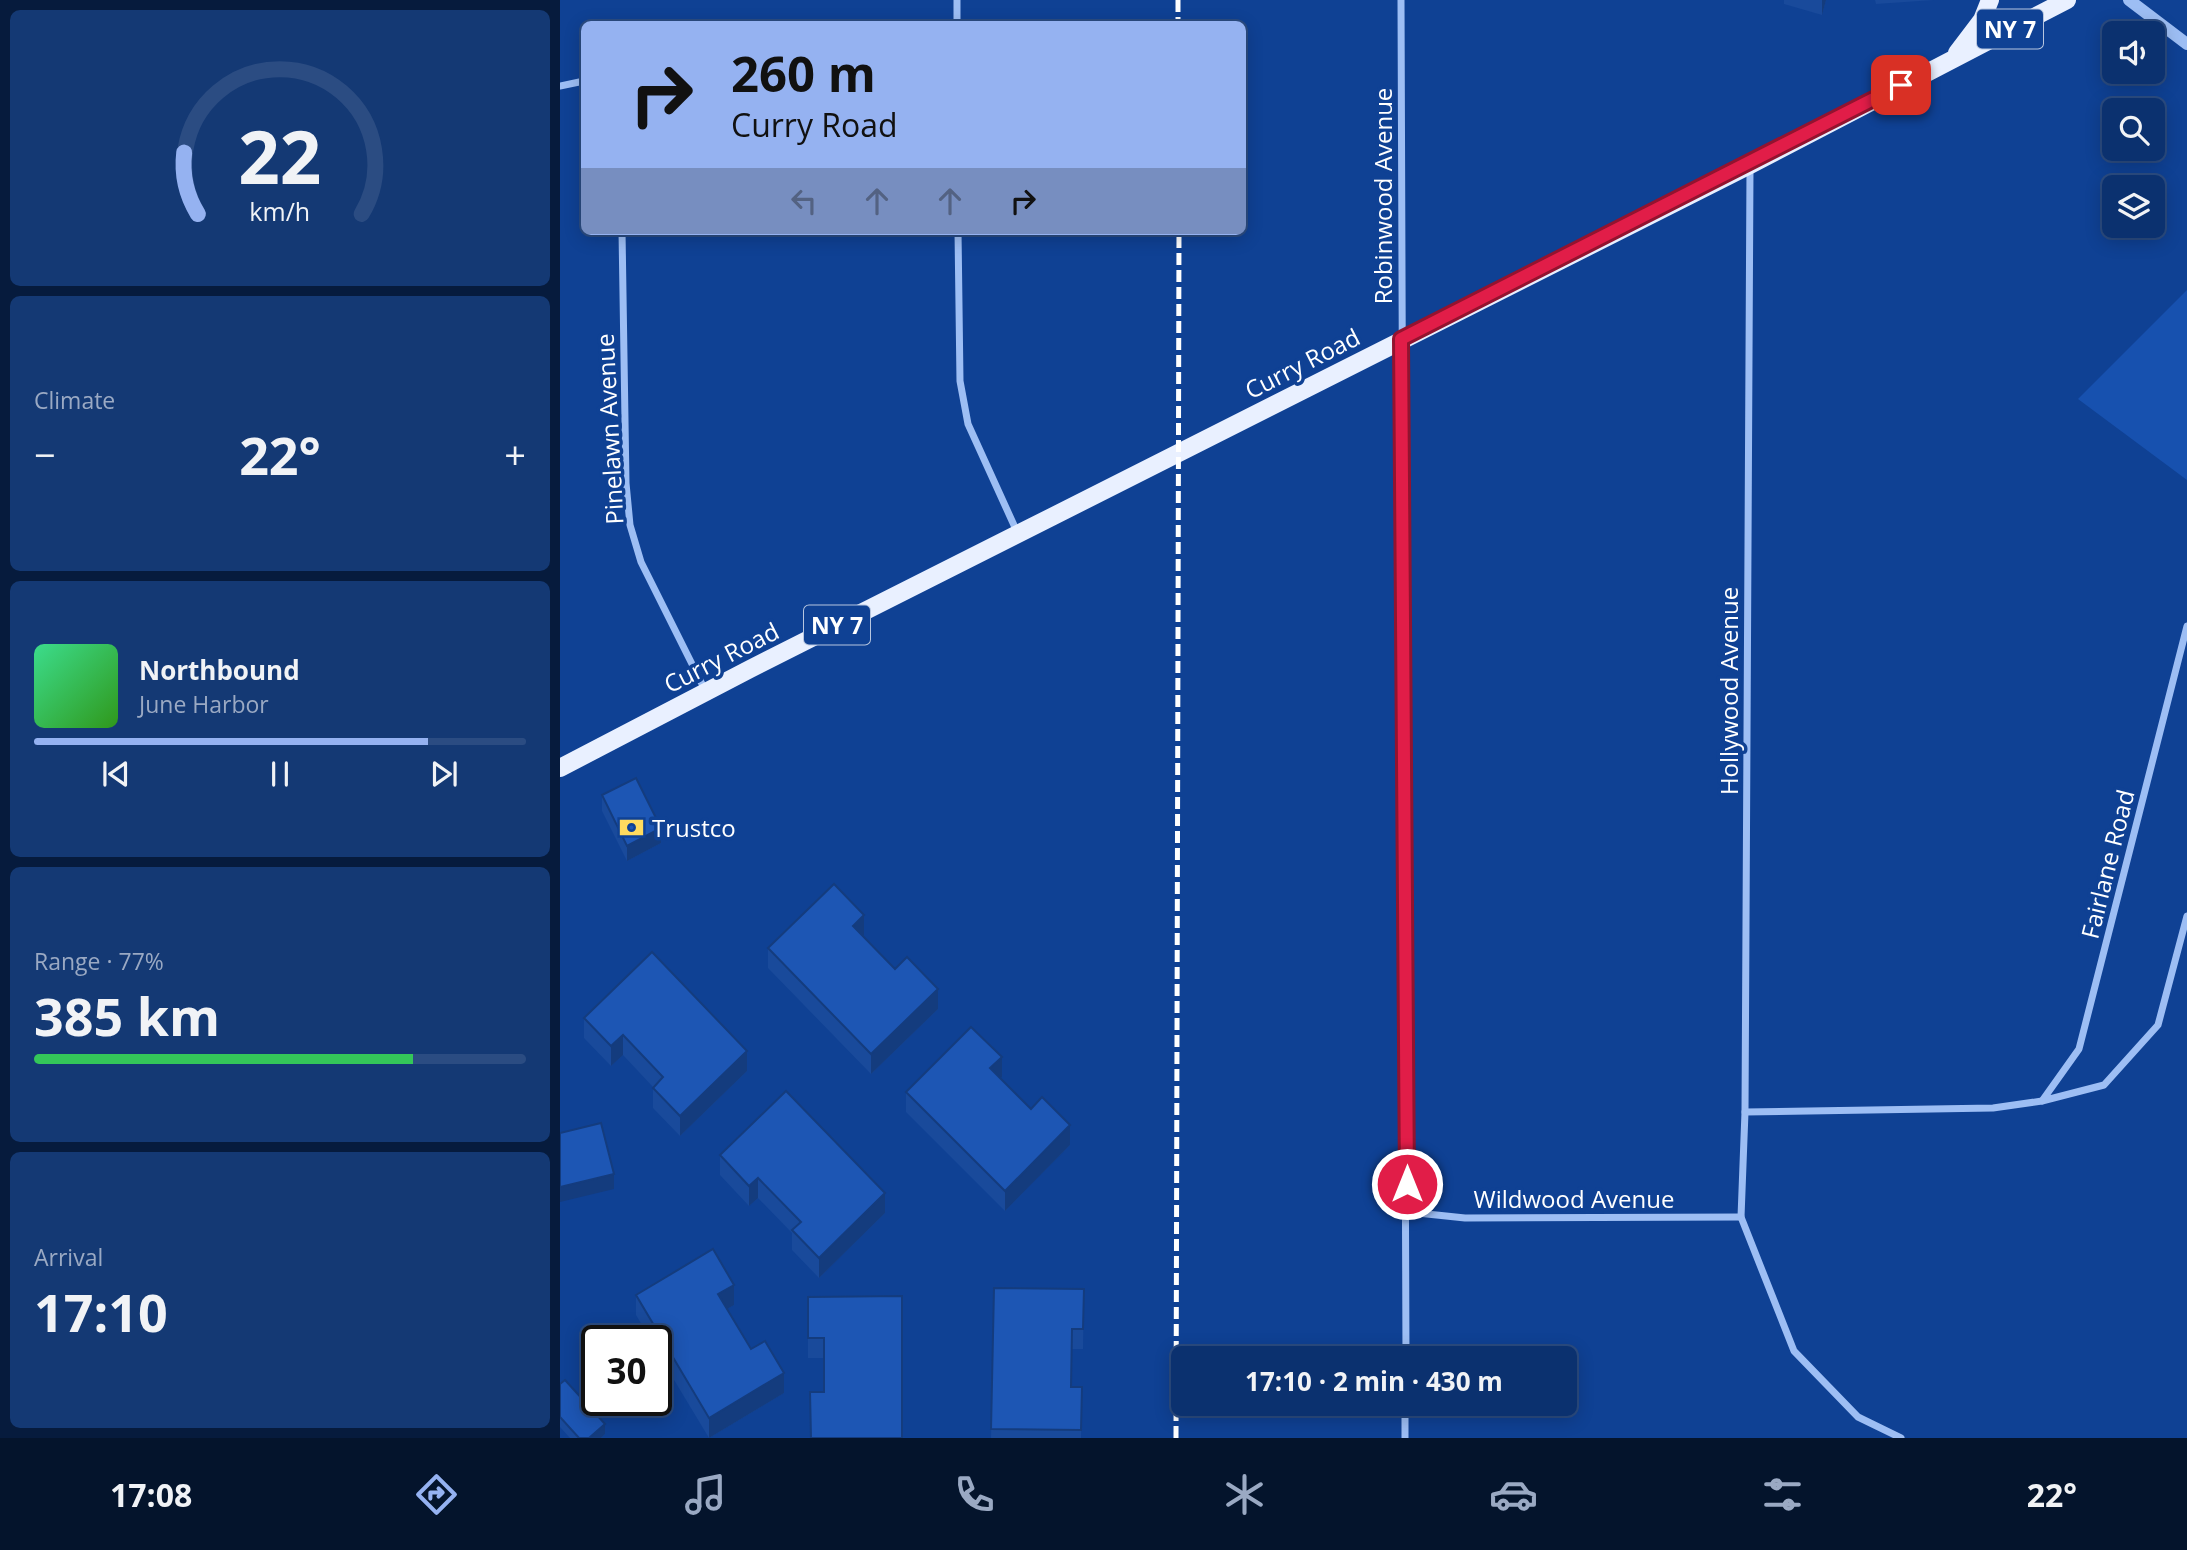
<!DOCTYPE html>
<meta charset="utf-8">
<style>
body{margin:0;font-family:"Open Sans",sans-serif;background:#143974;color:#f1f3f6;height:100vh;display:flex;flex-direction:column;font-size:26px;white-space:nowrap}
*{box-sizing:border-box;margin:0}
p{font-size:23px;color:#9aa9c3}
.icon{flex:none;width:38px;height:38px;fill:none;stroke:currentColor;stroke-width:2;stroke-linecap:round;stroke-linejoin:round}
.map{position:relative;flex:1;overflow:hidden}
.sheet{display:flex;flex-direction:column;gap:10px;padding:10px;background:#061b3d;width:560px}
.sheet>*{flex:none}
.hud{position:absolute;left:21px;top:21px;width:665px;height:214px;border-radius:10px;box-shadow:0 4px 18px #0003,0 0 0 2px #2b4c82;background:#95b2f1;color:#111;overflow:hidden}
.fabs{position:absolute;left:1542px;top:21px;display:grid;gap:14px}
.fabs a{display:grid;place-items:center;width:63px;height:63px;border-radius:10px;background:#0b316f;box-shadow:0 4px 18px #0003,0 0 0 2px #2b4c82;font-size:35px}
.speed{position:absolute;left:21px;top:1325px;display:flex;gap:14px;font-size:35px;font-weight:700;text-align:center}
.speed>*{display:grid;place-content:center;width:91px;height:91px;border-radius:50%;background:#0b316f;box-shadow:0 4px 18px #0003,0 0 0 2px #2b4c82;line-height:1}
.speed .limit{border:4px solid #111;border-radius:10px;background:#fff;color:#111}
.pin{position:absolute;display:grid;place-items:center;width:60px;height:60px;color:#fff;margin:-30px;border-radius:14px;box-shadow:0 4px 10px #0006}
.me{position:absolute;width:77px;margin:-38px;rotate:0deg;stroke-linejoin:round;filter:drop-shadow(0 0 5px #0008)}
.turn{display:flex;align-items:center;gap:24px;height:147px;padding:0 35px;font-size:32px}
.turn .icon{width:91px;height:91px;stroke-width:2.5}
.turn b{display:block;font-size:49px;line-height:60px}
.lanes{display:flex;align-items:center;height:66px;padding:0 35px;background:#0003;justify-content:center;gap:35px;direction:ltr}
.lanes .off{opacity:.35}
.big{font-size:52px;font-weight:700;line-height:1.1}
.sheet .widget{flex:1;display:flex;flex-direction:column;justify-content:center;gap:10px;min-width:0;padding:0 24px;border-radius:10px;background:#143974}
.sheet .dial{align-items:center;gap:0}
.dial svg{height:182px;overflow:visible;fill:none;stroke:#2b4c82;stroke-width:7;stroke-linecap:round;text-anchor:middle}
.dial text{fill:#f1f3f6;stroke:none}
.song{display:flex;align-items:center;gap:21px}
.cover{width:84px;height:84px;border-radius:10px;background:linear-gradient(135deg,hsl(150 70% 55%),hsl(110 70% 35%))}
.played{height:7px;border-radius:4px;background:linear-gradient(90deg,#95b2f1 80%,#2b4c82 80%)}
.keys{display:flex;justify-content:space-around;direction:ltr}
.heat{display:flex;justify-content:space-between;align-items:center;font-size:38px;direction:ltr}
.charge{height:10px;border-radius:5px;background:linear-gradient(90deg,#34c759 77%,#2b4c82 0)}
.trip{position:absolute;left:611px;top:1346px;width:406px;height:70px;border-radius:10px;background:#0b316f;box-shadow:0 4px 18px #0003,0 0 0 2px #2b4c82;font-weight:700;line-height:70px;text-align:center}
.menu{display:flex;height:112px;justify-content:space-around;align-items:center;background:#04142c;color:#9aa9c3}
.menu .icon{width:49px;height:49px}
.menu .active{color:#95b2f1}
.menu b{font-size:32px;color:#f1f3f6}
main{display:flex;flex:1;min-height:0}
.map>svg:first-child{display:block}
.green{fill:#1751af}
.lines{fill:none;stroke-linecap:round;stroke-linejoin:round}
.minor{stroke:#9dbef4;stroke-width:7}
.tertiary{stroke:#9dbef4;stroke-width:12}
.primary{stroke:#e9f0ff;stroke-width:18}
.rail{stroke:#fff;stroke-width:5;stroke-dasharray:12 5;stroke-linecap:butt}
.wall{fill:#194a9b}
.shaded-wall{fill:#143c7e}
.building{fill:#1d56b4;stroke:#143c7e;stroke-width:2}
.route-casing{stroke:#92132f;stroke-width:18}
.route{stroke:#e11d48;stroke-width:12}
.labels{text-anchor:middle;dominant-baseline:central;stroke-width:7;stroke-linejoin:round;paint-order:stroke}
.shield{fill:#0f4194;stroke:#b7c6df;stroke-width:2}
.shield-label{font-size:23px;font-weight:bold;fill:#fff}
.street-label{font-size:24px;fill:#fff;stroke:#0f4194}
.poi-label{font-size:24px;fill:#fff;stroke:#0f4194;text-anchor:start}
</style>
<main>
<section class="sheet">
<div class="widget dial"><svg viewBox="0 0 100 80">
<path d="M14 69A42 42 0 1 1 86 69"/>
<path d="M14 69A42 42 0 0 1 8 42" stroke="#95b2f1"/>
<text x="50" y="56" font-size="32" font-weight="700">22</text>
<text x="50" y="72" font-size="11">km/h</text>
</svg></div>
<div class="widget"><p>Climate</p>
<div class="heat"><a>−</a><b class="big">22°</b><a>+</a></div>
</div>
<div class="widget">
<div class="song"><i class="cover"></i><div><b>Northbound</b><p>June Harbor</p></div></div>
<div class="played"></div>
<div class="keys"><svg class="icon" aria-label="previous" viewBox="0 0 24 24"><path d="M18 5L8 12l10 7zM5 5v14"/></svg><svg class="icon" aria-label="pause" viewBox="0 0 24 24"><path d="M8 5v14M16 5v14"/></svg><svg class="icon" aria-label="next" viewBox="0 0 24 24"><path d="M6 5l10 7-10 7zM19 5v14"/></svg></div>
</div>
<div class="widget"><p>Range · 77%</p><b class="big">385 km</b><div class="charge"></div></div>
<div class="widget"><p>Arrival</p><b class="big">17:10</b></div>
</section>
<div class="map">
<svg width="1627" height="1438" viewBox="0 0 1627 1438">
<rect width="100%" height="100%" fill="#0f4194"/>
<path class="green" d="M1627 290V480L1518 399Z"/>
<g class="lines">
<g class="minor">
<path d="M841 0 846 1358"/>
<path d="M397 24V0"/>
<path d="M0 86 24 81"/>
<path d="M1190 168 1185 1112 1181 1217 1234 1351 1298 1417 1341 1438"/>
<path d="M62 231 66 483 70 525 81 562 146 692"/>
<path d="M398 231 400 381 408 424 458 534"/>
<path d="M1627 626 1519 1049 1482 1101 1544 1085 1598 1025 1627 916"/>
<path d="M1185 1112 1433 1108 1482 1101"/>
<path d="M848 1212 905 1218 1181 1217"/>
<path d="M845 1438V1404"/>
</g>
<path class="tertiary" d="M1569 0 1627 44"/>
<g class="primary">
<path d="M1397 53 1422 20 1430 0"/>
<path d="M0 768 190 669 1190 165 1507 0"/>
</g>
<g class="rail">
<path d="M618 0V24"/>
<path d="M616 1438 619 231"/>
</g>
</g>
<g class="wall">
<path d="M1224 0H1266L1262 15 1224 4Z"/>
<path d="M1315 0H1374L1316 4Z"/>
<path d="M42 795 101 843 67 861 42 811Z"/>
<path d="M304 935 303 936 335 969 378 1009 311 1074 208 968V948Z"/>
<path d="M24 1018 187 1071 120 1136 93 1108V1087L63 1055 51 1066 24 1038Z"/>
<path d="M442 1077 440 1078 471 1109 510 1145 445 1211 346 1112V1092Z"/>
<path d="M160 1155 325 1213 259 1278 232 1250V1233L198 1198 189 1206 160 1175Z"/>
<path d="M434 1288 524 1289 523 1349H512V1387H522L521 1438H431Z"/>
<path d="M76 1295 174 1305 167 1309 191 1349 224 1393 149 1438 96 1350V1340H91L76 1315Z"/>
<path d="M342 1296 264 1392V1358H248V1297Z"/>
<path d="M0 1384 45 1434 41 1438H10L0 1427Z"/>
</g>
<g class="shaded-wall">
<path d="M1262 0H1266L1262 15Z"/>
<path d="M101 828V843L67 861V846Z"/>
<path d="M304 915V935L293 946V926Z"/>
<path d="M378 989V1009L311 1074V1054Z"/>
<path d="M63 1035V1055L51 1066V1046Z"/>
<path d="M187 1051V1071L120 1136V1116Z"/>
<path d="M442 1057V1077L430 1088V1068Z"/>
<path d="M510 1125V1145L445 1211V1191Z"/>
<path d="M54 1174V1189L0 1202V1187Z"/>
<path d="M198 1178V1198L189 1206V1186Z"/>
<path d="M325 1193V1213L259 1278V1258Z"/>
<path d="M174 1285V1305L158 1314V1294Z"/>
<path d="M224 1373V1393L149 1438V1418Z"/>
<path d="M45 1424V1434L41 1438H29Z"/>
</g>
<g class="building">
<path d="M76 778 101 828 67 846 42 795Z"/>
<path d="M274 884 304 915 293 926 335 969 347 957 378 989 311 1054 208 948Z"/>
<path d="M92 952 187 1051 120 1116 93 1088 103 1077 63 1035 51 1046 24 1018Z"/>
<path d="M411 1027 442 1057 430 1068 471 1109 482 1097 510 1125 445 1191 346 1092Z"/>
<path d="M226 1091 325 1193 259 1258 232 1230 241 1222 198 1178 189 1186 160 1155Z"/>
<path d="M41 1123 54 1174 0 1187V1133Z"/>
<path d="M153 1249 174 1285 158 1294 191 1349 205 1341 224 1373 149 1418 76 1295Z"/>
<path d="M434 1288 524 1289 523 1329H512L511 1387H522L521 1430 431 1429Z"/>
<path d="M342 1296V1438H251L250 1392H264V1338H248V1297Z"/>
<path d="M5 1380 45 1424 29 1438H19L0 1417V1384Z"/>
</g>
<g class="lines">
<defs>
<path id="route" d="M847 1184 841 339 1341 85"/>
</defs>
<use href="#route" class="route-casing"/>
<use href="#route" class="route"/>
</g>
<defs>
<symbol id="bank-bare" viewBox="-9 -9 18 18"><path d="M-6-4H6V4H-6ZM0-2.3a2.3 2.3 0 1 0 0 4.6a2.3 2.3 0 1 0 0-4.6Z" fill="#ffdb5f" stroke="#0f4194" stroke-width="2.5" paint-order="stroke"/></symbol>
</defs>
<g fill-rule="evenodd">
<use href="#bank-bare" x="54" y="810" width="35" height="35"/>
</g>
<g class="labels">
<g class="shield">
<rect x="1417" y="9.5" width="66" height="39" rx="5"/>
<rect x="244" y="605.5" width="66" height="39" rx="5"/>
</g>
<g class="shield-label">
<text x="1450" y="29">NY 7</text>
<text x="277" y="625">NY 7</text>
</g>
<g class="street-label">
<text transform="translate(822 196) rotate(-90)">Robinwood Avenue</text>
<text transform="translate(742 363) rotate(-27)">Curry Road</text>
<text transform="translate(49 429) rotate(-93)">Pinelawn Avenue</text>
<text transform="translate(161 657) rotate(-27)">Curry Road</text>
<text transform="translate(1168 691) rotate(-90)">Hollywood Avenue</text>
<text transform="translate(1547 864) rotate(-76)">Fairlane Road</text>
<text x="1014" y="1198">Wildwood Avenue</text>
</g>
<g class="poi-label">
<text x="92" y="827">Trustco</text>
</g>
</g>
</svg>
<div class="fabs">
<a><svg class="icon" aria-label="sound" viewBox="0 0 24 24"><path d="M4 9h4l5-4v14l-5-4H4zM17 9q2 3 0 6"/></svg></a>
<a><svg class="icon" aria-label="search" viewBox="0 0 24 24"><circle cx="10" cy="10" r="6"/><path d="M15 15l6 6"/></svg></a>
<a><svg class="icon" aria-label="layers" viewBox="0 0 24 24"><path d="M12 4l9 5-9 5-9-5zM3 14l9 5 9-5"/></svg></a>
</div>
<div class="speed"><div class="limit">30</div></div>
<div class="pin" style="left:1341px;top:85px;background:#d93025"><svg class="icon" aria-label="arrive" viewBox="0 0 24 24"><path d="M6 21V4h12l-3 4 3 4H6"/></svg></div>
<svg class="me" style="left:847px;top:1184px" viewBox="-20 -20 40 40"><circle r="17" fill="#e11d48" stroke="#fff" stroke-width="3"/><path d="M0-11L8 9 0 5-8 9z" fill="#fff"/></svg>
<div class="trip">17:10 · 2 min · 430 m</div>
<div class="hud">
<div class="turn"><svg class="icon" aria-label="right" viewBox="0 0 24 24"><path d="M7 20v-9h11M14 6l5 5-5 5"/></svg><div><b>260 m</b>Curry Road</div></div>
<div class="lanes"><svg class="icon off" aria-label="left" viewBox="0 0 24 24"><path d="M17 20v-9H6M10 6l-5 5 5 5"/></svg><svg class="icon off" aria-label="ahead" viewBox="0 0 24 24"><path d="M12 20V5M6 11l6-6 6 6"/></svg><svg class="icon off" aria-label="ahead" viewBox="0 0 24 24"><path d="M12 20V5M6 11l6-6 6 6"/></svg><svg class="icon" aria-label="right" viewBox="0 0 24 24"><path d="M7 20v-9h11M14 6l5 5-5 5"/></svg></div>
</div>
</div>
</main>
<nav class="menu">
<b>17:08</b>
<svg class="icon active" aria-label="directions" viewBox="0 0 24 24"><path d="M12 3l9 9-9 9-9-9zM9 14v-3h6M13 9l2 2-2 2"/></svg>
<svg class="icon" aria-label="music" viewBox="0 0 24 24"><path d="M9 18V5l10-2v13"/><circle cx="6" cy="18" r="3"/><circle cx="16" cy="16" r="3"/></svg>
<svg class="icon" aria-label="phone" viewBox="0 0 24 24"><path d="M5 4h4l2 5-3 2q2 4 5 5l2-3 5 2v4C11 20 4 13 5 4z"/></svg>
<svg class="icon" aria-label="climate" viewBox="0 0 24 24"><path d="M12 3v18M4 7l16 10M4 17L20 7"/></svg>
<svg class="icon" aria-label="car" viewBox="0 0 24 24"><path d="M5 17H2v-5l4-1 3-4h7l3 4 3 1v5h-3M9 17h6M6 11h13"/><circle cx="7" cy="17" r="2"/><circle cx="17" cy="17" r="2"/></svg>
<svg class="icon" aria-label="filters" viewBox="0 0 24 24"><path d="M4 7h16M4 17h16"/><circle cx="9" cy="7" r="2"/><circle cx="15" cy="17" r="2"/></svg>
<b>22°</b>
</nav>
